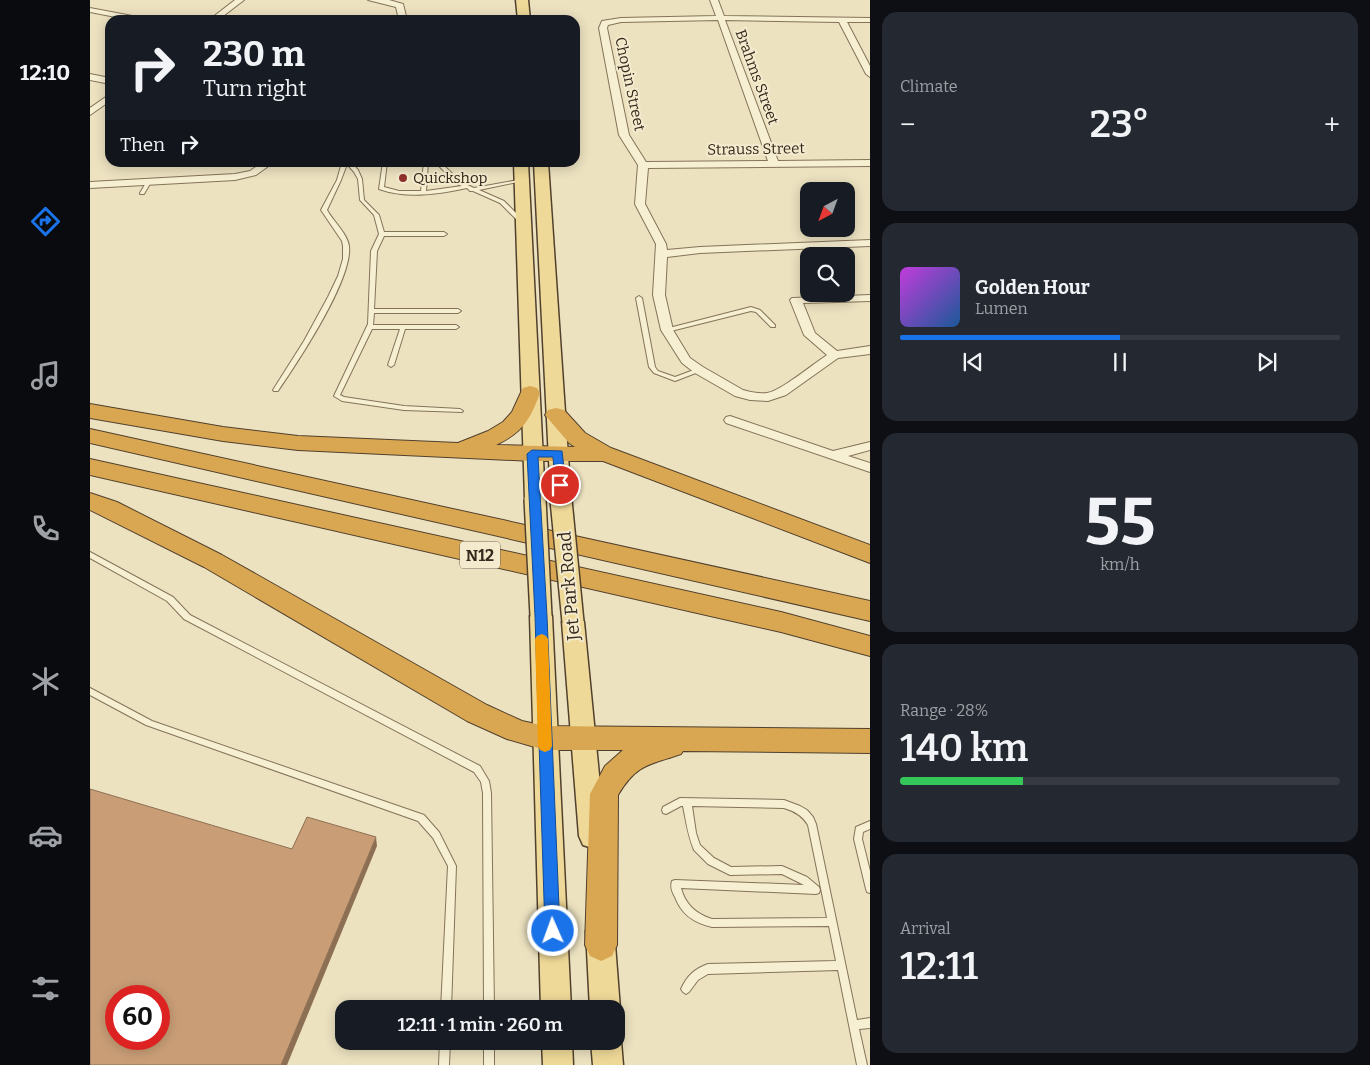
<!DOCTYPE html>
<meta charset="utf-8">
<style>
body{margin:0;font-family:Bitter,serif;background:#242831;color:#f1f3f6;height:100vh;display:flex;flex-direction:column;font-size:19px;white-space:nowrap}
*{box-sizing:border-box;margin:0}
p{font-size:16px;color:#9ea1a6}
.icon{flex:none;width:28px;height:28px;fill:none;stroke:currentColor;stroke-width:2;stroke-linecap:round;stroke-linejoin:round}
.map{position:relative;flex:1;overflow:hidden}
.drawer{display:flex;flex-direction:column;gap:12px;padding:12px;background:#0d0f14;width:500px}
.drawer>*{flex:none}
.guide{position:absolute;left:15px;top:15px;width:475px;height:152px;border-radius:15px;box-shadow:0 2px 12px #0003;background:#171b24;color:#f1f3f6;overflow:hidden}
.needle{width:32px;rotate:221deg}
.fabs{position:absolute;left:710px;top:182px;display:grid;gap:10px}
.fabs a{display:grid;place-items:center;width:55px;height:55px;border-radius:10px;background:#171b24;box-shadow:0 2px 12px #0003;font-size:25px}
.speed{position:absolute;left:15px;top:985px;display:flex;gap:10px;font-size:25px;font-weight:700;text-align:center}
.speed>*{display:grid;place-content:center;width:65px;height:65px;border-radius:50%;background:#171b24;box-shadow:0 2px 12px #0003;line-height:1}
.speed .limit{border:8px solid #d22;background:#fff;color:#111}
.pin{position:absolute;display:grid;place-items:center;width:42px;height:42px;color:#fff;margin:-21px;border:2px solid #fff;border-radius:50%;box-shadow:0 1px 5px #0007}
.me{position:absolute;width:55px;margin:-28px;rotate:358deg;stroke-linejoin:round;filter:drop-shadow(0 0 4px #0008)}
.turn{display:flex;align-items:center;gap:18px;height:105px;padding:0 15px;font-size:22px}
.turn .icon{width:65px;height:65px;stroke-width:2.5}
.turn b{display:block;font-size:35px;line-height:42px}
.then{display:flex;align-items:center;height:48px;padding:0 15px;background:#0003;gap:10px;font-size:19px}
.big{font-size:38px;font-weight:600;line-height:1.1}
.drawer .tile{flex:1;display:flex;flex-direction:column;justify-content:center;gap:8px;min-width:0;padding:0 18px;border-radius:15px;background:#242831}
.drawer .dial{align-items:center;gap:0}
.dial b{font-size:65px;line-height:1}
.song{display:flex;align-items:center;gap:15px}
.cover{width:60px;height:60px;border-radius:8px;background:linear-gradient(135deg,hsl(290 70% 55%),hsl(210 70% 35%))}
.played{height:5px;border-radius:2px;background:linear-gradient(90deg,#1a73e8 50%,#363941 50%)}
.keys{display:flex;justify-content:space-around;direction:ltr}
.heat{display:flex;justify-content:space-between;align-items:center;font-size:28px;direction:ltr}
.charge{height:8px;border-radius:4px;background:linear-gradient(90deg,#34c759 28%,#363941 0)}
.trip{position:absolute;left:245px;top:1000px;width:290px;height:50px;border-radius:15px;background:#171b24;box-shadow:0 2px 12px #0003;font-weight:600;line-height:50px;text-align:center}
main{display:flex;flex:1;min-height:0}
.menu{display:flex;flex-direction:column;width:90px;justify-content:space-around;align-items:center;background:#090b0e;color:#9ea1a6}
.menu .icon{width:35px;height:35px}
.menu .selected{color:#1a73e8}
.menu b{font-size:22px;color:#f1f3f6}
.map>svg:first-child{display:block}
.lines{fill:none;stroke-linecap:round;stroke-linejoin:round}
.lane-casing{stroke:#847359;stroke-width:2}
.street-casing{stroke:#847359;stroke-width:2}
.primary-casing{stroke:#51402d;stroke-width:3}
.highway-casing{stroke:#51402d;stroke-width:2}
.lane{fill:#f7efd2;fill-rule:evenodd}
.street{fill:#f7efd2;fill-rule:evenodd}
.primary{fill:#efd998;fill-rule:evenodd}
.highway{fill:#d9a752;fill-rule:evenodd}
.primary-bridge-casing{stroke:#51402d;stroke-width:24;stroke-linecap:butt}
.primary-bridge{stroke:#efd998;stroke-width:21}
.shaded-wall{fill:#8d6f53}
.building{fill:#c99e77;stroke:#8d6f53;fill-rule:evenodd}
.route{fill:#1a73e8;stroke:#114b97}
.slow{fill:#f59e0b}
.poi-dot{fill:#90312b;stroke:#f4ebcf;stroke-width:2}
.labels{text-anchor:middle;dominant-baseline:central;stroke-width:4;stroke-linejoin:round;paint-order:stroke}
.far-street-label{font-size:15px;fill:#34291c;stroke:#f4ebcf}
.far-poi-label{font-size:15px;fill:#34291c;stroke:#f4ebcf;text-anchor:start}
.shield{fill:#f4ebcf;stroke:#6e6352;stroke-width:1}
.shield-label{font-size:16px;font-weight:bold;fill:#34291c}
.street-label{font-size:18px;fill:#34291c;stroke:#f4ebcf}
</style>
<main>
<nav class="menu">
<b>12:10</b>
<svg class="icon selected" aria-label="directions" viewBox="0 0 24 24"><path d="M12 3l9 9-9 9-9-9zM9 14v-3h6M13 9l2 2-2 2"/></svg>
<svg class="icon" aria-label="music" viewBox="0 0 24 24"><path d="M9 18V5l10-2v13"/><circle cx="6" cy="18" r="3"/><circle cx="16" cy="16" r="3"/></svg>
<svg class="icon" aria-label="phone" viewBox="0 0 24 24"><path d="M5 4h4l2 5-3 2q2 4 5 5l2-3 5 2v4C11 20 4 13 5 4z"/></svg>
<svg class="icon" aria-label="climate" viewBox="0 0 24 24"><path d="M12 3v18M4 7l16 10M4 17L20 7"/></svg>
<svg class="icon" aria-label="car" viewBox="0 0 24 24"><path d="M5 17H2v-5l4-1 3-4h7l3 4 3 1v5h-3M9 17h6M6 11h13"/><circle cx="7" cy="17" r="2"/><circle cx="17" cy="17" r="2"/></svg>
<svg class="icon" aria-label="filters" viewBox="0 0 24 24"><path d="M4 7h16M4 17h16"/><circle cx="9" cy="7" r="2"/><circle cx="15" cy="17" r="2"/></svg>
</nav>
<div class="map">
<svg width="780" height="1065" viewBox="0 0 780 1065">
<rect width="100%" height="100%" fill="#ece2c0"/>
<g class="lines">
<defs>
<g id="lane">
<path d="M252 162H261L268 170 272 179 274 200 289 215 294 232H354L357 234 354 236H294L287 251 284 309H368L371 311 368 313H284L283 325H366L369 327 366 329H315L304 365 301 367 298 365 310 329H282L250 395 254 397 314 406 370 409 373 411 372 412 314 410 252 401 244 396 278 324 281 251 289 234 284 215 270 200 268 179 264 172 257 164 251 180 237 210C243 221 257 233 259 246 263 279 207 363 188 391H184L183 390 214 341 238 297 248 276 253 259V246L252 241 231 210 247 180Z"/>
<path d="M293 162H297L294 187 309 191H331L334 162H338L336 191 372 186 367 184 345 162H350L371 182 384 188 434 179V181H432L389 190 414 201 434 221 433 222H429L410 203 383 191H380L377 188C349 194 317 199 289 189Z"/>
<path d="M57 181 61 182 54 194H50V193Z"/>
<path d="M549 296 552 298 565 367 568 371 585 377 609 368 612 370 611 371 585 381 564 373 559 367 546 298Z"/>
<path d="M661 307 670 310 685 325V327H681L666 312 661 311 577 332 574 330 575 329Z"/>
<path d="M0 552 83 597 100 615 390 766 399 781 401 793 404 1009H394L393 793 391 782 384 772 94 619 77 601 0 558Z"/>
<path d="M0 688 62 721 334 815 349 832 366 866 361 1009H351L358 866 343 838 328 821 56 725 0 695Z"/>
<path d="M590 798 694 800 710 806 717 810 723 817 726 824 767 1020 780 1018V1028L769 1029 777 1065H767L748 970 618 974 608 980 599 992 596 994 593 992 591 989C597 976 604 969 618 964L746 961 739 926 622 927C604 923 591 914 585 897 582 892 580 887 582 881L585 880 714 885 692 874 640 875 618 864 604 850C598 836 596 821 593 806H591L576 814 573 813 572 810 573 807ZM602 806 694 808C704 811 712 815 718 825L737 918 622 919C606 914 595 904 591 888L726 894 729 893 730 890 729 887 717 877 692 866 641 867 624 858 610 845 606 833Z"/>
<path d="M780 821V829L773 832 772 839 780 871V893L777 892 776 889 764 839 766 827Z"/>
<path d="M350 1041H360L359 1065H349Z"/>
<rect x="394" y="1041" width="10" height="24"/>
</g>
<g id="street">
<path d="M145 0H154L128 20H119Z"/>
<path d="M278 0H299L313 4 317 20H309L306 7Z"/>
<path d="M620 0H628L634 16 780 18V22H757L780 66V77L776 74 749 22 635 20 688 161 780 160V166L558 168 555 204 576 244 577 250 610 247 780 240V246L610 253 577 257 575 295 583 330 600 358 613 367 653 390C660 392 670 394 677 393 691 391 723 364 737 355L714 335 700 300 702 298 780 295V301L713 303 725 333 747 351 780 346V354L748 358 696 395 678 401 660 400 645 396 605 373 592 363 571 330 563 295 566 244 545 204 548 165 529 135 509 28 512 21 531 18 626 16ZM628 20 678 161 556 162 539 135 517 28 518 25 531 22Z"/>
<path d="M0 8 53 18 57 20H41L0 12Z"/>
<path d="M0 74 20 78V84L0 80Z"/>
<path d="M20 94V101L0 115V108Z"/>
<path d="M173 162H184L166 175 145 180 0 188V182L145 174 160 171Z"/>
<path d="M640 416 743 451 780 442V450L758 456 780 463V472L636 423 634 420 636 417Z"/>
</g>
<g id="primary">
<path d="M426 0H438L440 20H428Z"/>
<path d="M424 162H438L455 499 452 504 445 506 438 504 435 499Z"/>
<path d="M444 162H458L481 500 478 505 471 507 464 505 461 500Z"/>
<path d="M451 607 459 610 462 616 481 1009H451L440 616 443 610Z"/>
<path d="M483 613 491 616 494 622 515 836 511 845 502 848 493 845 489 836 472 622 475 616Z"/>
<path d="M510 917 520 921 524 931 530 1009 526 1018V1009H500L496 931 500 921Z"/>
<path d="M526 1030 531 1041 533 1065H503L501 1041H526Z"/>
<path d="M452 1041H482L483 1065H453Z"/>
</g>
<g id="highway">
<path d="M440 386 447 388 450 393C440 420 433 432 406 445L485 447 479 443 455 415 458 410 466 408 474 410 495 433 521 448 780 545V563L513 461H442L208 450 133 441 0 418V404L133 427 208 436 368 443 398 431 413 422 422 412 433 388Z"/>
<path d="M0 429 780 601V621L0 443Z"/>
<path d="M0 459 691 612 780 636V656L691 632 0 475Z"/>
<path d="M0 493 27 502 132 555 397 705 432 721 455 726 780 729V753L593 751 591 754C560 765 547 763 528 795L527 945 522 956 511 961 500 956 495 945 500 794 515 766 533 750H455L417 739 377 721 114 567 0 510Z"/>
</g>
</defs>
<use href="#lane" class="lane-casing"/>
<use href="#street" class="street-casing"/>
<use href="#primary" class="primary-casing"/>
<use href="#highway" class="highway-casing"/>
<use href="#lane" class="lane"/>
<use href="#street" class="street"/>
<use href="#primary" class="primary"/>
<use href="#highway" class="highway"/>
<defs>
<g id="primary-bridge">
<path d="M445 499 451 616"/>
<path d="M471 500 483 622"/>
</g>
</defs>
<use href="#primary-bridge" class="primary-bridge-casing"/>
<use href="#primary-bridge" class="primary-bridge"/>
</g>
<path class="shaded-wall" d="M286 837 287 846 197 1065H191Z"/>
<path class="building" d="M0 789 202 849 217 817 286 837 191 1065H0ZM26 996H69V1039H26Z"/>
<path class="route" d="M442 450 472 451 476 485 470 489 465 485 463 457H448L457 616 470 931 468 936 463 939 457 936 455 931 445 616 437 454Z"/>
<path class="slow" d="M452 634 456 636 458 639 462 746 460 750 455 752 450 750 448 746 445 639 447 636Z"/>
<circle class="poi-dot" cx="313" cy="178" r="5"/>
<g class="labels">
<g class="far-street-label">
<text transform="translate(667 77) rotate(70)">Brahms Street</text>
<text transform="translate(540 84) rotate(78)">Chopin Street</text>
<text transform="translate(666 149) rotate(-1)">Strauss Street</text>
</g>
<g class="far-poi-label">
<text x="323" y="178">Quickshop</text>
</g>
<rect class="shield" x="370" y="541.5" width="40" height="27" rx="4"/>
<g class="shield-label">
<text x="390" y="555">N12</text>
</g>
<g class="street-label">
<text transform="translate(479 586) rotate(-95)">Jet Park Road</text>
</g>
</g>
</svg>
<div class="fabs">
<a><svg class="needle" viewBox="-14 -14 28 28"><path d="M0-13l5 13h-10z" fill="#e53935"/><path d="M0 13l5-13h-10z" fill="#9ea1a6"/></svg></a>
<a><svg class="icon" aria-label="search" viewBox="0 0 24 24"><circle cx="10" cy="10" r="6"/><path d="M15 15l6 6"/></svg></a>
</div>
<div class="speed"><div class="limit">60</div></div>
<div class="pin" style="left:470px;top:485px;background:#d93025"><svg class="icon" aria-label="arrive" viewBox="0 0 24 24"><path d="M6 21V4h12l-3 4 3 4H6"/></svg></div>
<svg class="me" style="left:463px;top:931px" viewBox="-20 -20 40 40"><circle r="17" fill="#1a73e8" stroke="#fff" stroke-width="3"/><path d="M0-11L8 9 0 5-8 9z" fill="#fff"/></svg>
<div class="trip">12:11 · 1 min · 260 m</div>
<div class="guide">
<div class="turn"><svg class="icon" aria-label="right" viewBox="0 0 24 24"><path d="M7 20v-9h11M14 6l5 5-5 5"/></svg><div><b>230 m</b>Turn right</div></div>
<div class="then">Then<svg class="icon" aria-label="right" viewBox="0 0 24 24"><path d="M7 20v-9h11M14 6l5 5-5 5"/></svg></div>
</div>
</div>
<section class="drawer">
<div class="tile"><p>Climate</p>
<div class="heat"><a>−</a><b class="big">23°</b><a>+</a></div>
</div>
<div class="tile">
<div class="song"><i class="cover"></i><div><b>Golden Hour</b><p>Lumen</p></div></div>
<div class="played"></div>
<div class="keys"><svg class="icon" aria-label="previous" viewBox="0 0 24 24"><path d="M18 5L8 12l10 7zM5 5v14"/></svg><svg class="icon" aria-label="pause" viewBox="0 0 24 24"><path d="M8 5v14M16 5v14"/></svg><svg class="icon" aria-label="next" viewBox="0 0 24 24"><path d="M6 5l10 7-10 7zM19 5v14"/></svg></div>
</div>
<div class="tile dial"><b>55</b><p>km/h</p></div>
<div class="tile"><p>Range · 28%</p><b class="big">140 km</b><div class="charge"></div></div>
<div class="tile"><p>Arrival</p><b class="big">12:11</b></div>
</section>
</main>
